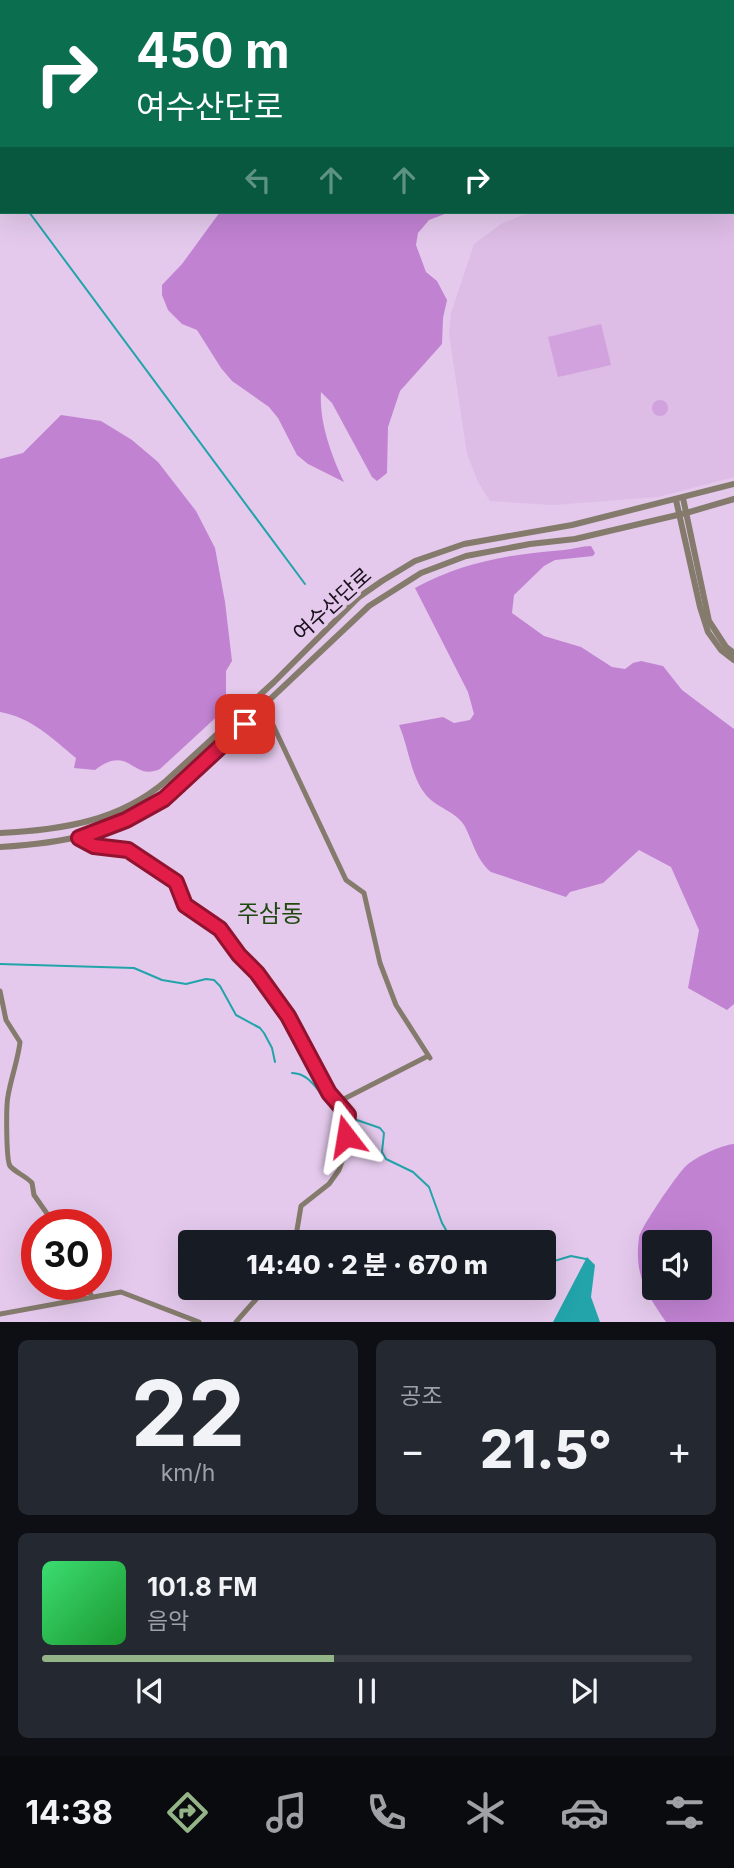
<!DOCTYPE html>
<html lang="ko">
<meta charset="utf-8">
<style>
body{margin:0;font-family:Inter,"Noto Sans KR",sans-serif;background:#242831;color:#f1f3f6;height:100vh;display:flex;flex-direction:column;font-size:26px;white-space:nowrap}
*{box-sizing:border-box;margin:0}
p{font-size:23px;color:#9ea1a6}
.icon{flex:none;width:38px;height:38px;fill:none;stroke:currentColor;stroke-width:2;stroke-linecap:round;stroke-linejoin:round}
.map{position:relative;height:1322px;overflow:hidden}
.details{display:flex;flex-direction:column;gap:18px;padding:18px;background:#0d0f14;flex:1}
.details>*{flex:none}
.top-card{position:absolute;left:0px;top:0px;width:735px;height:214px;box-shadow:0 7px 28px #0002;background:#0b6e4f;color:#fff;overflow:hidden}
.fabs{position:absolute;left:642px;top:1230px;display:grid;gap:14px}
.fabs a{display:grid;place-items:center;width:70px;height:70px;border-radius:7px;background:#171b24;box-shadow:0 7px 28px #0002;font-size:35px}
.speed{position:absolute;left:21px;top:1209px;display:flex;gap:14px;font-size:35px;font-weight:700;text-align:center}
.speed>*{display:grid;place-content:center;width:91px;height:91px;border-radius:50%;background:#171b24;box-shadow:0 7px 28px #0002;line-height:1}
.speed .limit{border:10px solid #d22;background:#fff;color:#111}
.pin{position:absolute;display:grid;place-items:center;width:60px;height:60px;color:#fff;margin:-30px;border-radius:14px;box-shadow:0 4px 10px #0006}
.me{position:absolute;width:77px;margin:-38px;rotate:346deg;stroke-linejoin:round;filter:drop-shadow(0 0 5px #0008)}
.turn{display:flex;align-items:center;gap:24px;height:147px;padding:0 21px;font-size:32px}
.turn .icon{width:91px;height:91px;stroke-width:2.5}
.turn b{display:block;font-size:49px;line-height:60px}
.lanes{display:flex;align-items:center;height:66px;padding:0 21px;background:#0003;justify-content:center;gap:35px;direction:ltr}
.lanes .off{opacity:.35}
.big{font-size:52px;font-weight:800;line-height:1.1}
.details .card{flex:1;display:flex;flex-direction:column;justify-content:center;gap:10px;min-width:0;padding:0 24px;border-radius:10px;background:#242831}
.details .dial{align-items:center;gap:0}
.dial b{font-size:91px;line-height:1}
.song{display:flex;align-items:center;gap:21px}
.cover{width:84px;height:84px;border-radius:10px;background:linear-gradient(135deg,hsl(140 70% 55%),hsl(130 70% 35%))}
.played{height:7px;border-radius:4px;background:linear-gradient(90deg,#93b487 45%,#363941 45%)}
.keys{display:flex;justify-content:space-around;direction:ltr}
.heat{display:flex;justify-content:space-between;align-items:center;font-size:38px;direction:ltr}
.details .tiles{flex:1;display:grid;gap:18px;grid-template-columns:1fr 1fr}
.card:last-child{grid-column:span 2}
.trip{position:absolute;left:178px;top:1230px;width:378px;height:70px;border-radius:7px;background:#171b24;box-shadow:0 7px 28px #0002;font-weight:800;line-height:70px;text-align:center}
.menu{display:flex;height:112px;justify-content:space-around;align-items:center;background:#090b0e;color:#9ea1a6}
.menu .icon{width:49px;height:49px}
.menu .current{color:#93b487}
.menu b{font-size:32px;color:#f1f3f6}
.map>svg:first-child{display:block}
.built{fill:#ddbce5}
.green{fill:#d1a2dd}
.forest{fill:#c182d2;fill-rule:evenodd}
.water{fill:#22a4aa}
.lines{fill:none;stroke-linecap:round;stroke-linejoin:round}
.stream{stroke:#22a4aa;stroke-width:2}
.minor{stroke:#847b6c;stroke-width:5}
.tertiary{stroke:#847b6c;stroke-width:6}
.route-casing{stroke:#92132f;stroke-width:18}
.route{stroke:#e11d48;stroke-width:12}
.labels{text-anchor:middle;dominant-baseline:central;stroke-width:7;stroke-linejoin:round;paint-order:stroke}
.street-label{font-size:21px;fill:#180f1b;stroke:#e4c9ec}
.quarter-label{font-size:24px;fill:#1e4a0f;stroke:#e4c9ec}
</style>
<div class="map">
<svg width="734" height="1322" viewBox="0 0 734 1322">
<rect width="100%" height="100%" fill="#e4c9ec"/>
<path class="built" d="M734 197V477L658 497 554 505 490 501 478 482 467 454 449 334 451 313 474 244 501 224 530 212H733Z"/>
<g class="green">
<path d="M601 324 611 365 558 377 548 337Z"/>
<circle cx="660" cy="408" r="8"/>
</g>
<g class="forest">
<path d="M375 0H493L494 2H375Z"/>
<path d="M586 0H734V197L733 2Z"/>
<path d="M220 212H450L429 220 424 226 418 233 416 245 426 272 437 281 447 300 443 318 442 344 400 391 388 427 387 473 377 481 372 477 332 403 321 392C319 421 331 455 344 482L308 464 297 455 278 418 269 407 232 381 221 368 197 330 182 324 168 310 162 295V285L182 264Z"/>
<path d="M61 415 101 421 132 440 158 462 196 511 215 548 225 602 232 661 226 671V704L224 710 160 769C132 782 130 743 95 770L74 768 76 758C53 739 31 717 0 712V459L23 453Z"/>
<path d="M591 546 595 553 593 556 555 560 544 566 514 595 512 613 544 636 581 647 612 667 625 669 633 663 641 661 663 666 682 690 734 729V1004L727 1010 688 988 699 930 671 867 639 850 603 883 570 892 566 897 491 872C476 860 473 841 464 825 455 811 437 808 426 795 410 775 409 748 399 725L443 717 454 723 470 720 474 714 468 692 415 588C462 562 511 554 564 550 573 549 582 546 591 546Z"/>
<path d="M734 1144V1322H666C646 1293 634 1274 639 1238 639 1230 678 1173 686 1166 695 1157 722 1145 734 1144ZM700 1242V1288H654V1242Z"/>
</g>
<path class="water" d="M587 1257 595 1265 591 1297 600 1322H553Z"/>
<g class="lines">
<g class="stream">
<path d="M99 2 102 0"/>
<path d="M0 76 2 74"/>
<path d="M0 172 2 174"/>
<path d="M29 212 305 584"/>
<path d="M0 964 134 968 162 980 186 984 206 979 214 980 220 986 236 1015 260 1028 264 1033 272 1048 275 1062"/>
<path d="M292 1073C309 1073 317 1090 327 1101"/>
<path d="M354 1119 380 1128 384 1133 382 1152 386 1159 413 1172 429 1187 442 1223 453 1242"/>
<path d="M544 1264 571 1256 586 1259"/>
</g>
<g class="minor">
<path d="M264 706 346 880 364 893 380 963 396 1005 430 1058"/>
<path d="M79 838 94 846 128 850 176 882 185 905 220 929 239 955 256 973 288 1016 329 1093 348 1115 343 1159 339 1170 329 1184 301 1206 295 1242"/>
<path d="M0 991 6 1020 20 1042C18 1060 11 1078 8 1096 6 1105 6 1160 10 1166 16 1173 26 1176 32 1183L34 1195 55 1225"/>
<path d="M336 1103 428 1056"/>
<path d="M86 1284 92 1297"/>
<path d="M0 1314 121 1292 199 1322"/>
<path d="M236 1322 266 1288"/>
</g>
<g class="tertiary">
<path d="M683 498 709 621 726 647 734 653"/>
<path d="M676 500 700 607 708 632 721 650 734 660"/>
<path d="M0 833C60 830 118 822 166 781L274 682 359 597 382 581 415 561 464 544 572 525 734 484"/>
<path d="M0 847C64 843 109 835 164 799L369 606 421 573 466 556 530 544 575 539 686 513 734 499"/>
</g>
</g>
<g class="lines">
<defs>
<path id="route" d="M245 724 164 799 126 820 79 838 94 846 128 850 176 882 185 905 220 929 239 955 257 973 288 1016 329 1093 348 1115 346 1136"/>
</defs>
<use href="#route" class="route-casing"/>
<use href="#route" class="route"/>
</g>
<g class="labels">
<g class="street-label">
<text transform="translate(332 604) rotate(-42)">여수산단로</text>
</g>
<g class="quarter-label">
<text x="270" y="913">주삼동</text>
</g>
</g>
</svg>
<div class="fabs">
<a><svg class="icon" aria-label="sound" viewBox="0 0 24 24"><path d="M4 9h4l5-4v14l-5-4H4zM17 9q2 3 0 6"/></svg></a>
</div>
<div class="speed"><div class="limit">30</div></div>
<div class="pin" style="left:245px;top:724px;background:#d93025"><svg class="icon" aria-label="arrive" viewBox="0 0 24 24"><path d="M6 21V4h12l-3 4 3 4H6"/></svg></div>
<svg class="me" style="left:346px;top:1136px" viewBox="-20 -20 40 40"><path d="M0-17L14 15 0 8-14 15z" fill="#e11d48" stroke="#fff" stroke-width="4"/></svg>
<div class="trip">14:40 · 2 분 · 670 m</div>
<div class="top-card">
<div class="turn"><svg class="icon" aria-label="right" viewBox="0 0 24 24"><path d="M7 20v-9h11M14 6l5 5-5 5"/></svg><div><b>450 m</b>여수산단로</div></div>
<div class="lanes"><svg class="icon off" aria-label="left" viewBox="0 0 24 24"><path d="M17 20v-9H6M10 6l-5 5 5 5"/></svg><svg class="icon off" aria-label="ahead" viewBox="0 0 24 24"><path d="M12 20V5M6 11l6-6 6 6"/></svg><svg class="icon off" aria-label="ahead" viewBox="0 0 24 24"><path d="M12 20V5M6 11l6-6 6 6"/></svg><svg class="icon" aria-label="right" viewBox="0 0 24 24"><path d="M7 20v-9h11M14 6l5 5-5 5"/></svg></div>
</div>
</div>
<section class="details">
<div class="tiles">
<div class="card dial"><b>22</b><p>km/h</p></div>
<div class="card"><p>공조</p>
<div class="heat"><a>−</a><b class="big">21.5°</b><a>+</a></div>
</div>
<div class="card">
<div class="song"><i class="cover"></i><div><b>101.8 FM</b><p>음악</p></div></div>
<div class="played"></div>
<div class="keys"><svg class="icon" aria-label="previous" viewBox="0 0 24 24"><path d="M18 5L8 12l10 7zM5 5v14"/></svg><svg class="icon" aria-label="pause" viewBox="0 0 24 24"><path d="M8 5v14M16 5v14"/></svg><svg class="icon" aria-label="next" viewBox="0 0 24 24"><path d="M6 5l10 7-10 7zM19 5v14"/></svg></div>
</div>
</div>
</section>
<nav class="menu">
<b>14:38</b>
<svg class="icon current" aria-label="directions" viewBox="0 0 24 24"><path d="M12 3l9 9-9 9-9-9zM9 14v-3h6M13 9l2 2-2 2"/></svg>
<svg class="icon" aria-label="music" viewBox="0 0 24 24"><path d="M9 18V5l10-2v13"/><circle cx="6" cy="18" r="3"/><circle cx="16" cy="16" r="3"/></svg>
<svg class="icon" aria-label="phone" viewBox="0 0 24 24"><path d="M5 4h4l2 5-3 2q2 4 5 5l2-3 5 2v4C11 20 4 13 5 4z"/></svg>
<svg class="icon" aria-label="climate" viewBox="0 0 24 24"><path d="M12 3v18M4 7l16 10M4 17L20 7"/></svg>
<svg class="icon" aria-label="car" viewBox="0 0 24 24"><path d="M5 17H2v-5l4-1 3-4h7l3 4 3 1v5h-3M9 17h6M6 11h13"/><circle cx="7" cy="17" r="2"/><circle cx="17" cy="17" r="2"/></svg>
<svg class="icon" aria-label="filters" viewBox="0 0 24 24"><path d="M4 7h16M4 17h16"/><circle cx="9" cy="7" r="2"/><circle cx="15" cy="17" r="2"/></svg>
</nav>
